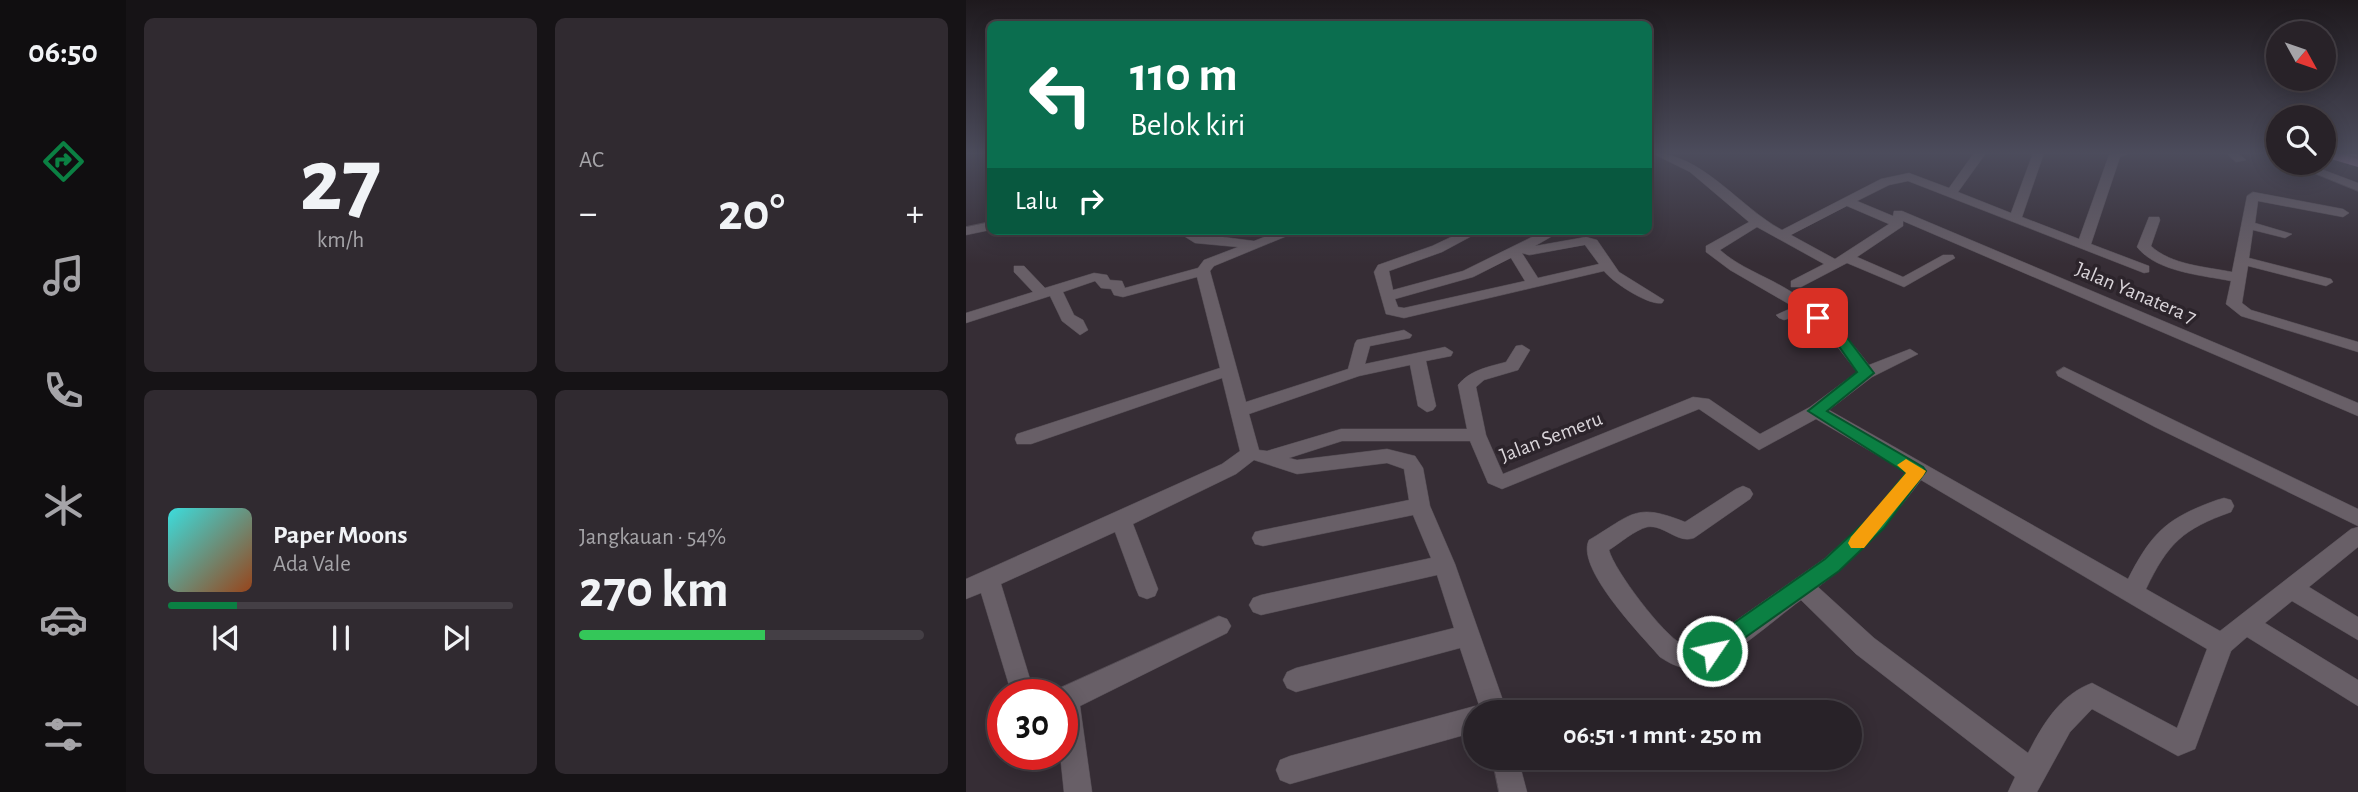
<!DOCTYPE html>
<html lang="id">
<meta charset="utf-8">
<style>
body{margin:0;font-family:"Alegreya Sans",sans-serif;background:#302a30;color:#f1f3f6;height:100vh;display:flex;flex-direction:column;font-size:26px;white-space:nowrap}
*{box-sizing:border-box;margin:0}
p{font-size:23px;color:#a5a4a8}
.icon{flex:none;width:38px;height:38px;fill:none;stroke:currentColor;stroke-width:2;stroke-linecap:round;stroke-linejoin:round}
.map{position:relative;flex:1;overflow:hidden}
.drawer{display:flex;flex-direction:column;gap:18px;padding:18px;background:#161316;width:840px}
.drawer>*{flex:none}
.guide{position:absolute;left:21px;top:21px;width:665px;height:214px;border-radius:10px;box-shadow:0 4px 18px #0003,0 0 0 2px #443f45;background:#0b6e4f;color:#fff;overflow:hidden}
.needle{width:46px;rotate:130deg}
.controls{position:absolute;left:1300px;top:21px;display:grid;gap:14px}
.controls a{display:grid;place-items:center;width:70px;height:70px;border-radius:50%;background:#282228;box-shadow:0 4px 18px #0003,0 0 0 2px #443f45;font-size:35px}
.speed{position:absolute;left:21px;top:679px;display:flex;gap:14px;font-size:35px;font-weight:700;text-align:center}
.speed>*{display:grid;place-content:center;width:91px;height:91px;border-radius:50%;background:#282228;box-shadow:0 4px 18px #0003,0 0 0 2px #443f45;line-height:1}
.speed .limit{border:10px solid #d22;background:#fff;color:#111}
.pin{position:absolute;display:grid;place-items:center;width:60px;height:60px;color:#fff;margin:-30px;border-radius:14px;box-shadow:0 4px 10px #0006}
.me{position:absolute;width:77px;margin:-38px;rotate:56deg;stroke-linejoin:round;filter:drop-shadow(0 0 5px #0008)}
.turn{display:flex;align-items:center;gap:24px;height:147px;padding:0 28px;font-size:32px}
.turn .icon{width:91px;height:91px;stroke-width:2.5}
.turn b{display:block;font-size:49px;line-height:60px}
.then{display:flex;align-items:center;height:66px;padding:0 28px;background:#0003;gap:14px;font-size:26px}
.big{font-size:52px;font-weight:600;line-height:1.1}
.drawer .tile{flex:1;display:flex;flex-direction:column;justify-content:center;gap:10px;min-width:0;padding:0 24px;border-radius:10px;background:#302a30}
.drawer .dial{align-items:center;gap:0}
.dial b{font-size:91px;line-height:1}
.song{display:flex;align-items:center;gap:21px}
.cover{width:84px;height:84px;border-radius:10px;background:linear-gradient(135deg,hsl(180 70% 55%),hsl(20 70% 35%))}
.played{height:7px;border-radius:4px;background:linear-gradient(90deg,#0b8043 20%,#443f45 20%)}
.keys{display:flex;justify-content:space-around;direction:ltr}
.heat{display:flex;justify-content:space-between;align-items:center;font-size:38px;direction:ltr}
.charge{height:10px;border-radius:5px;background:linear-gradient(90deg,#34c759 54%,#443f45 0)}
.drawer .tiles{flex:1;display:grid;gap:18px;grid-template-columns:repeat(2,1fr)}
.trip{position:absolute;left:497px;top:700px;width:399px;height:70px;border-radius:35px;background:#282228;box-shadow:0 4px 18px #0003,0 0 0 2px #443f45;font-weight:600;line-height:70px;text-align:center}
main{display:flex;flex:1;min-height:0}
.tab-bar{display:flex;flex-direction:column;width:126px;justify-content:space-around;align-items:center;background:#100e10;color:#a5a4a8}
.tab-bar .icon{width:49px;height:49px}
.tab-bar .current{color:#0b8043}
.tab-bar b{font-size:32px;color:#f1f3f6}
.map>svg:first-child{display:block}
.lines{fill:none;stroke-linecap:round;stroke-linejoin:round}
.minor-casing{stroke:#524b52;stroke-width:1}
.minor{fill:#685f67;fill-rule:evenodd}
.wall{fill:#ae83ac}
.building{fill:#ca98c8;stroke:#8d6a8c;stroke-width:2}
.route{fill:#0b8043;stroke:#07532c;stroke-width:2}
.slow{fill:#f59e0b}
.labels{text-anchor:middle;dominant-baseline:central;stroke-width:7;stroke-linejoin:round;paint-order:stroke}
.street-label{font-size:21px;fill:#dad5da;stroke:#2c242b}
</style>
<main>
<nav class="tab-bar">
<b>06:50</b>
<svg class="icon current" aria-label="directions" viewBox="0 0 24 24"><path d="M12 3l9 9-9 9-9-9zM9 14v-3h6M13 9l2 2-2 2"/></svg>
<svg class="icon" aria-label="music" viewBox="0 0 24 24"><path d="M9 18V5l10-2v13"/><circle cx="6" cy="18" r="3"/><circle cx="16" cy="16" r="3"/></svg>
<svg class="icon" aria-label="phone" viewBox="0 0 24 24"><path d="M5 4h4l2 5-3 2q2 4 5 5l2-3 5 2v4C11 20 4 13 5 4z"/></svg>
<svg class="icon" aria-label="climate" viewBox="0 0 24 24"><path d="M12 3v18M4 7l16 10M4 17L20 7"/></svg>
<svg class="icon" aria-label="car" viewBox="0 0 24 24"><path d="M5 17H2v-5l4-1 3-4h7l3 4 3 1v5h-3M9 17h6M6 11h13"/><circle cx="7" cy="17" r="2"/><circle cx="17" cy="17" r="2"/></svg>
<svg class="icon" aria-label="filters" viewBox="0 0 24 24"><path d="M4 7h16M4 17h16"/><circle cx="9" cy="7" r="2"/><circle cx="15" cy="17" r="2"/></svg>
</nav>
<section class="drawer">
<div class="tiles">
<div class="tile dial"><b>27</b><p>km/h</p></div>
<div class="tile"><p>AC</p>
<div class="heat"><a>−</a><b class="big">20°</b><a>+</a></div>
</div>
<div class="tile">
<div class="song"><i class="cover"></i><div><b>Paper Moons</b><p>Ada Vale</p></div></div>
<div class="played"></div>
<div class="keys"><svg class="icon" aria-label="previous" viewBox="0 0 24 24"><path d="M18 5L8 12l10 7zM5 5v14"/></svg><svg class="icon" aria-label="pause" viewBox="0 0 24 24"><path d="M8 5v14M16 5v14"/></svg><svg class="icon" aria-label="next" viewBox="0 0 24 24"><path d="M6 5l10 7-10 7zM19 5v14"/></svg></div>
</div>
<div class="tile"><p>Jangkauan · 54%</p><b class="big">270 km</b><div class="charge"></div></div>
</div>
</section>
<div class="map">
<svg width="1392" height="792" viewBox="0 0 1392 792">
<rect width="100%" height="100%" fill="#362d35"/>
<g class="lines">
<defs>
<g id="minor">
<path d="M686 153C736 153 773 207 816 230L915 179 943 173 983 188 1008 153H1020L992 192 1045 213 1067 153H1078L1056 217 1113 239 1143 155 1164 153 1154 157 1125 244 1183 266V272L1178 273 942 181 923 185 891 201 927 216 928 211H936L1392 403V416L937 221V226L891 257 937 277 977 255H987L989 258 938 287 881 263 835 287H825V281L858 264 791 227 754 250C773 267 797 275 819 288 853 307 880 334 903 365L944 349 952 354 906 377 863 410 1162 579C1186 532 1201 518 1251 500L1258 498 1265 500 1268 506 1265 512C1217 529 1202 543 1180 589L1254 631 1385 529 1392 527V547L1343 587 1392 617V640L1326 601 1299 623 1392 680V706L1281 637 1265 651 1229 749 1212 756 1126 709 1104 732 1071 792H1042L1049 777 890 654 835 600C807 620 758 667 725 668 714 669 703 663 694 657 676 636 609 568 623 540 667 514 669 502 719 522L770 489 777 486 784 489 787 494 784 499 728 538C711 544 698 524 681 527 669 530 654 543 643 550 648 570 698 636 716 644 723 647 731 645 738 643L858 559 904 517 940 472 850 419 793 450 733 409 536 489 522 483 504 441H376L323 458 331 460 421 449 449 456 457 468 464 506 489 564 541 712H509V732L324 784 314 780 310 770 314 760 324 756 509 706 514 708 494 648 330 692 321 688 317 680 321 672 330 668 488 628 471 575 295 615 287 612 283 605 287 598 295 595 465 558 447 515 297 546 289 544 286 538 289 532 297 530 443 500 438 469 421 463 331 474 288 460 270 474 167 524 192 589 189 596 181 599 173 596 170 589 149 532 35 584 64 679 73 695H46L15 593 0 599V579L256 464 274 451 256 378 65 444H51L49 439 51 434 254 368 231 277 157 297 148 295 145 289 135 288 129 281 97 292 108 315 117 320 122 330 114 335 96 321 84 296 0 323V313L67 292 48 272V266H58L79 288 128 273 141 275 144 280 156 281 159 288 232 268 238 260 272 247 229 243 210 231 288 241 314 231H333L248 266 244 271 280 402 382 369 389 343 391 340 438 330 446 335 444 338 404 346 399 364 479 347 487 352 485 356 460 361 470 406 467 410 461 412 452 406 444 365 393 376 283 414 293 450 301 451 375 429H501L492 385C504 370 522 367 540 362L550 346 556 345 564 350 552 370 518 380 510 387 520 435 537 474 727 397 743 399 794 434 844 407 891 372 867 341 837 314 818 320 813 318 810 315 828 307 764 270 740 252V246L783 222 724 172ZM881 206 923 224 869 259 825 235ZM955 480 1241 649 1211 728 1126 683C1094 695 1077 724 1062 753L908 638 852 587C893 557 924 521 955 480Z"/>
<path d="M1260 153H1272L1280 160 1270 162Z"/>
<path d="M1297 153H1312V160Z"/>
<path d="M1323 163H1339L1392 183V191Z"/>
<path d="M682 172 688 178 682 181Z"/>
<path d="M1287 192 1377 209 1383 213 1377 217 1292 201 1289 223 1326 234 1319 238 1287 230 1283 258 1365 279 1367 282 1360 286 1282 266 1276 303 1285 310 1392 342V352L1275 316 1260 304 1265 281C1235 275 1191 272 1171 247L1183 217H1193L1194 220 1185 246C1205 265 1241 267 1266 272L1281 196Z"/>
<path d="M24 222V230L0 235V227Z"/>
<path d="M498 231H515L476 252 423 271 427 290 497 271 578 231H595L569 246 620 237 631 240 653 272 698 300 696 303C683 306 646 282 638 271L438 318 420 314 408 272 412 265 466 246ZM619 245 633 264 572 278 556 253 563 255ZM545 258 559 281 438 308 432 307 429 299 507 277Z"/>
<path d="M1098 367 1392 509V526L1189 427 1092 376 1090 372Z"/>
<path d="M253 616 261 619 265 626 261 633 114 706 126 792H98L94 754H96V695H85L87 691Z"/>
<path d="M526 758H552L561 792H533Z"/>
</g>
</defs>
<use href="#minor" class="minor-casing"/>
<use href="#minor" class="minor"/>
</g>
<path class="wall" d="M1358 153H1392V167L1358 157Z"/>
<path class="building" d="M1374 153H1392V158Z"/>
<linearGradient id="sky" x2="0" y2="1"><stop stop-color="#1e191d"/><stop offset="0.58" stop-color="#4c4c5c"/><stop offset="1" stop-color="#4c4c5c" stop-opacity="0"/></linearGradient>
<rect width="1392" height="264" fill="url(#sky)"/>
<path class="route" d="M852 314 882 339 908 373 861 411 957 467 960 471 918 528 873 571 746 661 738 658 735 651 738 644 859 559 904 517 940 473 842 411 891 372 872 345 845 318Z"/>
<path class="slow" d="M940 459 960 471 957 476 898 548H885L882 543 885 537 940 473 931 465Z"/>
<g class="labels">
<g class="street-label">
<text transform="translate(1170 293) rotate(23)">Jalan Yanatera 7</text>
<text transform="translate(585 437) rotate(-21)">Jalan Semeru</text>
</g>
</g>
</svg>
<div class="controls">
<a><svg class="needle" viewBox="-14 -14 28 28"><path d="M0-13l5 13h-10z" fill="#e53935"/><path d="M0 13l5-13h-10z" fill="#a5a4a8"/></svg></a>
<a><svg class="icon" aria-label="search" viewBox="0 0 24 24"><circle cx="10" cy="10" r="6"/><path d="M15 15l6 6"/></svg></a>
</div>
<div class="speed"><div class="limit">30</div></div>
<div class="pin" style="left:852px;top:318px;background:#d93025"><svg class="icon" aria-label="arrive" viewBox="0 0 24 24"><path d="M6 21V4h12l-3 4 3 4H6"/></svg></div>
<svg class="me" style="left:746px;top:651px" viewBox="-20 -20 40 40"><circle r="17" fill="#0b8043" stroke="#fff" stroke-width="3"/><path d="M0-11L8 9 0 5-8 9z" fill="#fff"/></svg>
<div class="trip">06:51 · 1 mnt · 250 m</div>
<div class="guide">
<div class="turn"><svg class="icon" aria-label="left" viewBox="0 0 24 24"><path d="M17 20v-9H6M10 6l-5 5 5 5"/></svg><div><b>110 m</b>Belok kiri</div></div>
<div class="then">Lalu<svg class="icon" aria-label="right" viewBox="0 0 24 24"><path d="M7 20v-9h11M14 6l5 5-5 5"/></svg></div>
</div>
</div>
</main>
